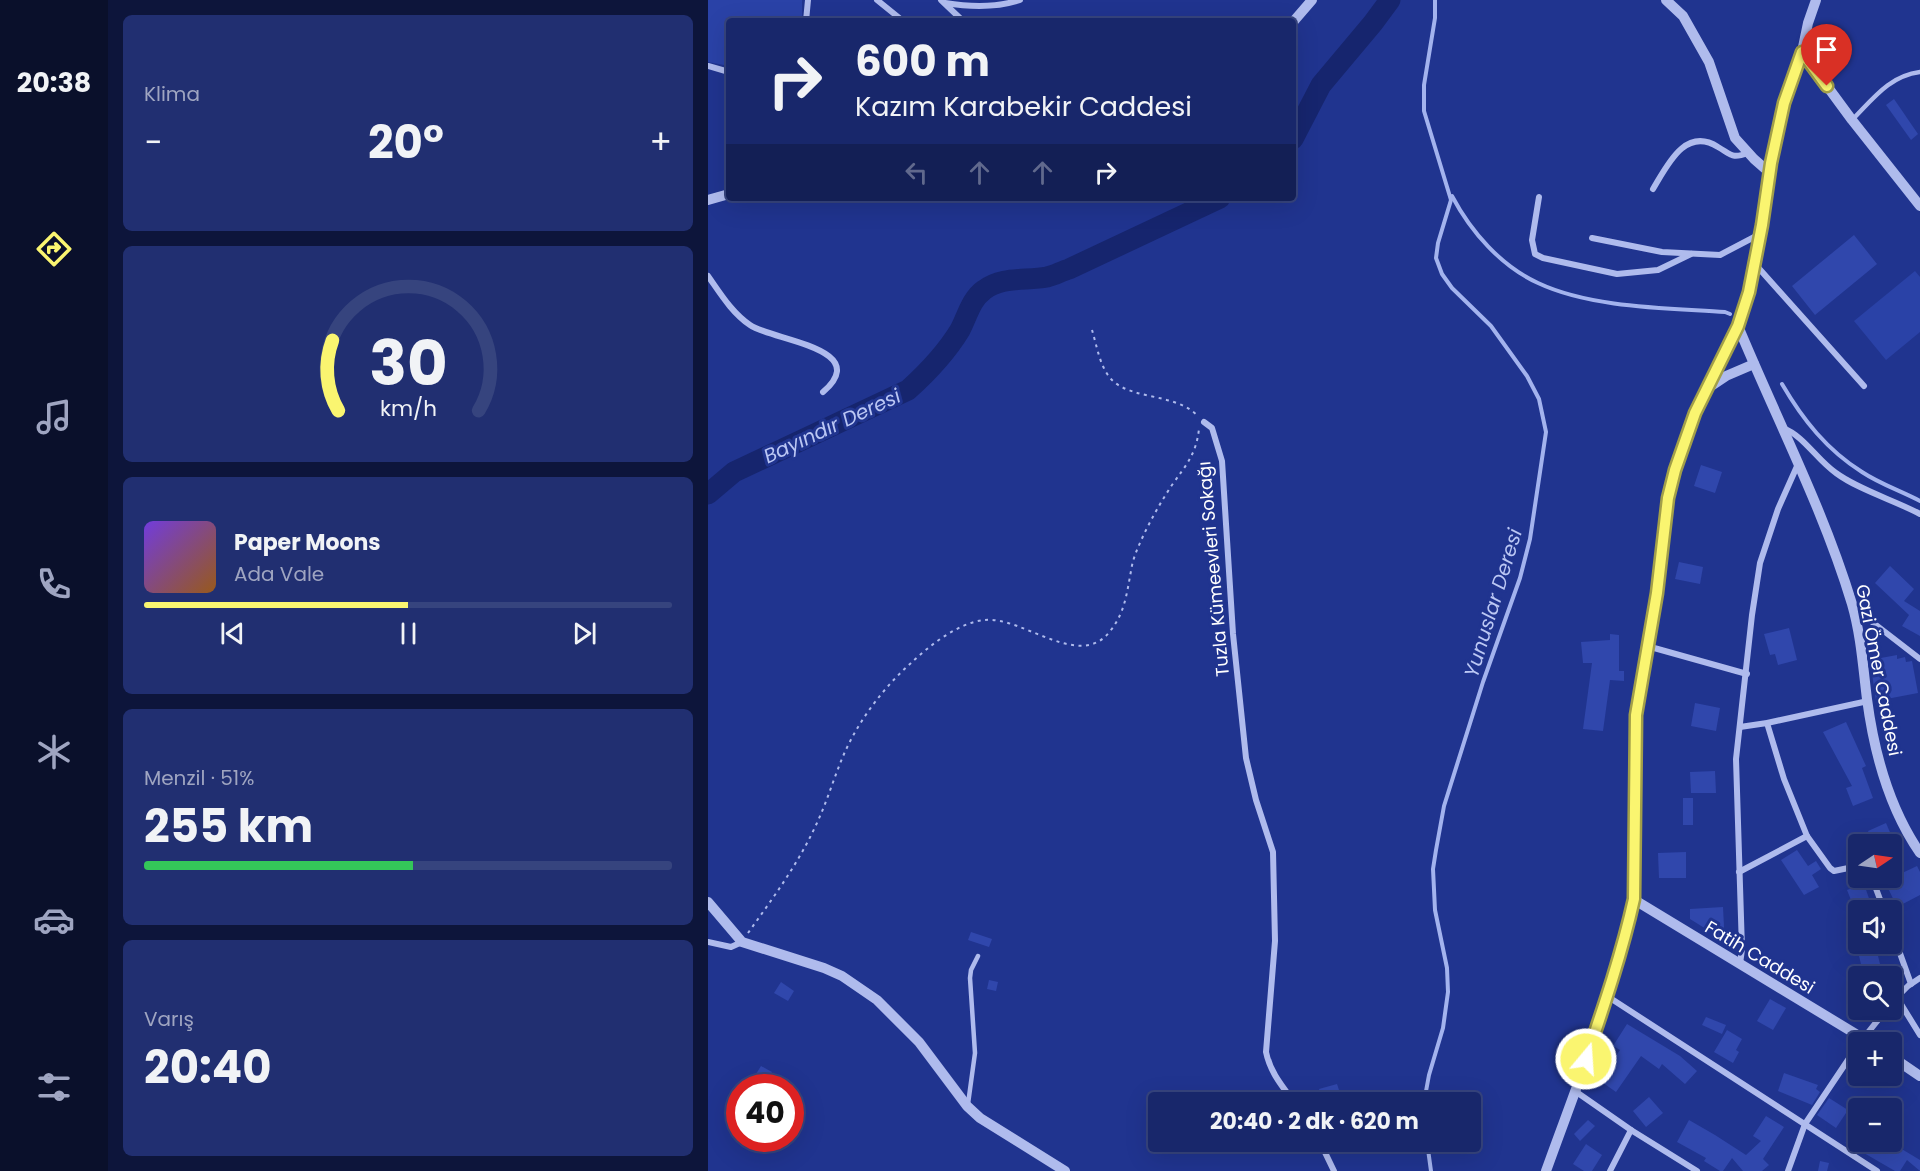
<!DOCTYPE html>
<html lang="tr">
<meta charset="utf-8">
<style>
body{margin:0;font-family:Poppins,sans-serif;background:#212f71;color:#f1f3f6;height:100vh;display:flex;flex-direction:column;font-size:22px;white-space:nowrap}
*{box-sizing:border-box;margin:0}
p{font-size:20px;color:#9fa5c1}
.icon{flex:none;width:33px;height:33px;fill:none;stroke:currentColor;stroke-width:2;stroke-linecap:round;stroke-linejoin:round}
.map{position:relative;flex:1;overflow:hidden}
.details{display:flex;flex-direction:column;gap:15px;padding:15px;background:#0d153b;width:600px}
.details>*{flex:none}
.banner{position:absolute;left:18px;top:18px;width:570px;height:183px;border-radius:6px;box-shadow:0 6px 24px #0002,0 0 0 2px #36447e;background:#18276b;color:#f1f3f6;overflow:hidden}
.needle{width:39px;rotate:77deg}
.controls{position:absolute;left:1140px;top:834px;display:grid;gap:12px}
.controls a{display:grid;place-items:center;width:54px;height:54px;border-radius:6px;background:#18276b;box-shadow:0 6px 24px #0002,0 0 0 2px #36447e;font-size:30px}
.speed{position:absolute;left:18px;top:1074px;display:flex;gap:12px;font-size:30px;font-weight:700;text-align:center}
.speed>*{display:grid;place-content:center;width:78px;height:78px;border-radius:50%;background:#18276b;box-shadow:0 6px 24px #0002,0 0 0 2px #36447e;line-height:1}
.speed .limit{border:9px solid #d22;background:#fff;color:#111}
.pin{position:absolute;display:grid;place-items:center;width:51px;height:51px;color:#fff;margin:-62px -26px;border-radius:50% 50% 50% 0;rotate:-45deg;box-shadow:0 0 6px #0007}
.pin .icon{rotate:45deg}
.me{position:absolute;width:66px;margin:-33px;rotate:18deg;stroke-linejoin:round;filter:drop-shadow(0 0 4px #0008)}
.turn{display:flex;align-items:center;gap:21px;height:126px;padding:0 30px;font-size:27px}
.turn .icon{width:78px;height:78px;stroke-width:2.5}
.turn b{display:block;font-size:42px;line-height:51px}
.lanes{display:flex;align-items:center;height:57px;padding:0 30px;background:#0003;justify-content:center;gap:30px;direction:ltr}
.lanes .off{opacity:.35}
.big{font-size:45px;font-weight:700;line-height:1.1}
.details .tile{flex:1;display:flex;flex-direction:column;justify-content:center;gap:9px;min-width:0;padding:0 21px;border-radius:9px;background:#212f71}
.details .dial{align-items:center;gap:0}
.dial svg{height:156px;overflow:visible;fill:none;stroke:#36447e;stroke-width:7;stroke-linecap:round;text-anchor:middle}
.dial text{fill:#f1f3f6;stroke:none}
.song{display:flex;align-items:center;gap:18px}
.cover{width:72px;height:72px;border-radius:9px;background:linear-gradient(135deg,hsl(260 70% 55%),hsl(30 70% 35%))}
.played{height:6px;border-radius:3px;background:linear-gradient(90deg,#faf570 50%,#36447e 50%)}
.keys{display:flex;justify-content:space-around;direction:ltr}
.heat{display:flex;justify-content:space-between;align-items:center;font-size:33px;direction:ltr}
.charge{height:9px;border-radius:4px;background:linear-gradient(90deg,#34c759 51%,#36447e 0)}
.trip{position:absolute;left:440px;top:1092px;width:333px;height:60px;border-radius:6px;background:#18276b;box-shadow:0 6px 24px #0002,0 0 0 2px #36447e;font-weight:700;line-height:60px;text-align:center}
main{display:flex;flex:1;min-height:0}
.menu{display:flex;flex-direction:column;width:108px;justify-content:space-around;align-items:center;background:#0a102b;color:#9fa5c1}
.menu .icon{width:42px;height:42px}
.menu .current{color:#faf570}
.menu b{font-size:27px;color:#f1f3f6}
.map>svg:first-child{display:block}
.green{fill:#2a42a7}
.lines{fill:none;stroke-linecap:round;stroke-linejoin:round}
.stream{stroke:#a3b3ee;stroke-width:4}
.river{stroke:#16256e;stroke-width:21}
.building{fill:#3047ac}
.path{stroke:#afbbed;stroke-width:2;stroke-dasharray:3 4.5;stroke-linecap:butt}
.service{stroke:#afbbed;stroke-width:4.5}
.minor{stroke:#afbbed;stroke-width:6}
.tertiary{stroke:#afbbed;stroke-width:10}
.route-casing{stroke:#a29f49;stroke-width:15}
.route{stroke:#faf570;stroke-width:10}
.labels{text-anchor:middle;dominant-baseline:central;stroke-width:6;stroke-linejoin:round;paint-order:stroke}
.street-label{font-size:18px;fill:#fff;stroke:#20348f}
.water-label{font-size:20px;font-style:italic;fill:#bbc7f4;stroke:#20348f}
</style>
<main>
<nav class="menu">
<b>20:38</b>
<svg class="icon current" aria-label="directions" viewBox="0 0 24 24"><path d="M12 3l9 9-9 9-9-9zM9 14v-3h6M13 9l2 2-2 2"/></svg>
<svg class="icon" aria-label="music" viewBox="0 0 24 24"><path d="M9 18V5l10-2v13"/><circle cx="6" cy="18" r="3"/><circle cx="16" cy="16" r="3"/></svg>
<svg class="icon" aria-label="phone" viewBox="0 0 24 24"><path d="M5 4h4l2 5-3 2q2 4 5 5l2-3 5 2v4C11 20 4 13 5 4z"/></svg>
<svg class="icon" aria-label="climate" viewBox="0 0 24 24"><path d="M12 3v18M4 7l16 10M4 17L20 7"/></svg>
<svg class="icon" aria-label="car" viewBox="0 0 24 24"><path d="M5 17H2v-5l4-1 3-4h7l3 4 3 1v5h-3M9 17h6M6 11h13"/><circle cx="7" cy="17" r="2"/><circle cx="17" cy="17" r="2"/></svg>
<svg class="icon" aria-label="filters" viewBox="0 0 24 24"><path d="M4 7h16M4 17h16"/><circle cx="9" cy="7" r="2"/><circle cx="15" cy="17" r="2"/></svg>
</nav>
<section class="details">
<div class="tile"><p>Klima</p>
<div class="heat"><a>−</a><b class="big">20°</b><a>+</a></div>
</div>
<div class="tile dial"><svg viewBox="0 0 100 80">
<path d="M14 69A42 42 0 1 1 86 69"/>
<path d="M14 69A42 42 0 0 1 11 33" stroke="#faf570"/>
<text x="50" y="56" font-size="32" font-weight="700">30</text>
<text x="50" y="72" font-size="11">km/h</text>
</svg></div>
<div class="tile">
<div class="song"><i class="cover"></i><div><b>Paper Moons</b><p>Ada Vale</p></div></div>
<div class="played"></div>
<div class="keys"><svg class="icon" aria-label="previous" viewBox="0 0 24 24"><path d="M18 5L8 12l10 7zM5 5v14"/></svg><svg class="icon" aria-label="pause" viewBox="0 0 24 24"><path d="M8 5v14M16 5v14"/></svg><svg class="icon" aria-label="next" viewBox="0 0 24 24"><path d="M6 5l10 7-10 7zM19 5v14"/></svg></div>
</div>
<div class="tile"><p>Menzil · 51%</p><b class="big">255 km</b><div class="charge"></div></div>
<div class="tile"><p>Varış</p><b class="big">20:40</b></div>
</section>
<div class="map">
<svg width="1212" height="1171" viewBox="0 0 1212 1171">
<rect width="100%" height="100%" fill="#20348f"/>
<g class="green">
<path d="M0 0H94V20L21 21V66L0 62Z"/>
<path d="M1207 271 1212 277V332L1178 360 1146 321Z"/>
</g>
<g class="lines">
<g class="stream">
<path d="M744 196C763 232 793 266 830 283 883 308 959 308 1017 312L1022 314"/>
<path d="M1074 384C1095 420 1119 450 1154 472 1172 484 1193 491 1212 501"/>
<path d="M716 1102 721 1075 735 1028 740 992 739 968 727 910 725 869 728 850 736 806 775 682 812 578 822 539 838 432 831 399 819 376 783 326 744 288 734 274 728 258 730 243 743 200 716 111V85L727 18V0"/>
<path d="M719 1142 723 1171"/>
</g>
<g class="river">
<path d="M585 139 613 85 665 23 682 0"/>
<path d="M0 494 26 472 200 390C220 372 238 353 252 330 259 317 263 299 276 290 294 276 318 281 339 277 347 275 354 271 361 269L512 198"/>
</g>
</g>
<g class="building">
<path d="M1186 99 1210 134 1203 140 1178 105Z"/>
<path d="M1146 235 1169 264 1107 315 1084 286Z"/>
<path d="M993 465 1014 472 1007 493 986 486Z"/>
<path d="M971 562 995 567 992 584 967 579Z"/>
<path d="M1182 566 1206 589 1196 601 1212 611V636L1194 626 1201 615 1167 583Z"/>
<path d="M1081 628 1089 660 1070 665 1067 654 1062 655 1056 634Z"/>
<path d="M902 634 911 635V671H916V681L902 680 895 731 875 729 884 663H875L873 642 902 640Z"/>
<path d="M1189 655V659L1197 657 1198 662 1204 661 1210 693 1168 701 1162 660Z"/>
<path d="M987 703 1012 708 1008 731 983 726Z"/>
<path d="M1138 722 1158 766 1154 768 1165 798 1145 806 1138 788 1144 786 1115 732Z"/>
<path d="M1007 771 1008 793H983L982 772Z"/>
<rect x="975" y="798" width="10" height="27"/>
<path d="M1178 823 1187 844H1166L1160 831Z"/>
<path d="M1089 850 1100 866 1108 861 1113 869 1104 875 1111 887 1096 895 1073 860Z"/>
<path d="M978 852V878H951L950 853Z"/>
<path d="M1209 866 1212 872V895L1189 907 1179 886 1194 878 1192 874Z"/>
<path d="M1156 884 1165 910H1147L1139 890Z"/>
<path d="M1015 907 1016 927 1011 937 982 919V909Z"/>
<path d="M263 932 284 939 281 947 260 940Z"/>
<path d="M1148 944H1167L1175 976H1156Z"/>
<path d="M281 980 290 982 288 991 279 989Z"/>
<path d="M73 982 86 991 80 1001 66 993Z"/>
<path d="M1062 999 1078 1008 1065 1030 1049 1021Z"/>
<path d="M998 1017 1018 1025 1014 1034 994 1025Z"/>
<path d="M919 1024 972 1056 989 1071 977 1084 954 1064 951 1069 933 1056 908 1092 891 1080 912 1050 905 1046Z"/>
<path d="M1019 1030 1034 1039 1028 1050 1031 1052 1025 1063 1006 1052Z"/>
<path d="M53 1066 64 1072 59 1081 48 1074Z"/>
<path d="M1076 1073 1110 1085 1108 1089 1112 1092 1104 1105 1070 1091Z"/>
<path d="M629 1084 633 1096 615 1102 611 1089Z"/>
<path d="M941 1097 955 1113 938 1127 925 1111Z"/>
<path d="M1121 1098 1140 1110 1128 1128 1109 1115Z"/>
<path d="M1058 1116 1076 1127 1055 1159 1061 1165 1054 1171H1035L1024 1158 1015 1171H1012L996 1161 998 1158 969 1142 981 1120 1007 1135 1038 1155 1053 1141 1045 1136Z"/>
<path d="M880 1120 887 1126 872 1141 866 1134Z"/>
<path d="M1137 1142H1182L1212 1160V1171L1199 1160 1192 1171H1187Z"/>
<path d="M878 1144 894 1155 884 1171H876L865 1164Z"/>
<path d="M1112 1161 1121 1163 1119 1171H1110Z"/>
</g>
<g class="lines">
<g class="path">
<path d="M384 330C389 346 392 369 405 381 426 400 467 393 490 416"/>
<path d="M40 933C65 898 90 864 108 825 119 802 126 777 136 754 151 720 176 687 203 663 221 646 251 622 277 620 315 616 373 672 403 630 417 612 419 592 423 571 425 557 431 545 437 532 445 516 454 500 464 485 478 465 488 455 491 429"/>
</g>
<g class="service">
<path d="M1144 120C1165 99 1181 76 1212 72"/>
<path d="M260 1104 267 1053 262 978 263 970 270 956"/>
</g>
<g class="minor">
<path d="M169 0 195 21"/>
<path d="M233 0 255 21"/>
<path d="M237 3C262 7 288 8 312 0"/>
<path d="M98 21 100 0"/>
<path d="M0 66 21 72"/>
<path d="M945 189C959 166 977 126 1010 147 1024 155 1024 159 1040 153"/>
<path d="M831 197 824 240 827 254 835 258 909 274 950 270 983 254"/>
<path d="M884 238 954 252 1012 255 1052 234"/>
<path d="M1047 264 1156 386"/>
<path d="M0 276C12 293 24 313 42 325 63 340 166 348 115 392"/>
<path d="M496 422 504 428 514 461 525 634 538 758 548 800 565 852 567 941 558 1052C562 1072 574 1086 586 1102"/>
<path d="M1075 428C1096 436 1109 460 1128 473 1151 490 1186 500 1212 514"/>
<path d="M1146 608 1212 659"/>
<path d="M939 646 1039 674"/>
<path d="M1059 723 1076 779 1099 836 1122 868 1126 871 1150 866"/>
<path d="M1032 727 1059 723 1160 701"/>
<path d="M1031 872 1099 836"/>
<path d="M1164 878 1176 910"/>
<path d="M1184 931 1203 984"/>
<path d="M0 942 23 947 34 942"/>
<path d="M1032 964 1034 949 1028 759 1044 615 1052 563 1070 509 1090 464"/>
<path d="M899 996 1169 1171"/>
<path d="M1188 996 1212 1035"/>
<path d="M1184 1002 1200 986 1212 978"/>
<path d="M1154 1040 1178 1010"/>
<path d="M867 1091 923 1130 989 1171"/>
<path d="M612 1142 626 1171"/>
<path d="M902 1171 923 1130"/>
<path d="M1080 1171 1097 1124 1150 1045"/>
</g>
<g class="tertiary">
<path d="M958 0 975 16 1001 62 1027 138 1046 159 1062 173"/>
<path d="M585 22 604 0"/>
<path d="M1094 52 1144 120 1212 206"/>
<path d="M0 200 21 194"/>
<path d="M1030 326C1068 418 1115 508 1144 604 1153 635 1155 667 1159 699 1166 752 1181 808 1212 853"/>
<path d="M1000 388 1018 376 1046 364"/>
<path d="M925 899 1161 1042"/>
<path d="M0 902 34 942 116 968 134 976 169 1000 211 1042 259 1106 272 1118 357 1171"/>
<path d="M1184 1057 1212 1076"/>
<path d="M838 1171C870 1082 907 992 925 899L928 715 949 593 960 498 977 438 987 413 1030 326 1041 292 1054 225 1063 163 1076 103 1094 52 1100 23 1108 0"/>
</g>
</g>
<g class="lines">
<defs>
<path id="route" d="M878 1059C896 1006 914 953 926 899L928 715 949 593 960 498 967 470 987 413 1030 326 1041 292 1054 225 1063 163 1076 103 1094 52 1119 86"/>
</defs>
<use href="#route" class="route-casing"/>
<use href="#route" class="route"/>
</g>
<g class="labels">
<g class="street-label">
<text transform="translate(505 569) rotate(-95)">Tuzla Kümeevleri Sokağı</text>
<text transform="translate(1171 670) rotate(79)">Gazi Ömer Caddesi</text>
<text transform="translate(1052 957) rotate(31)">Fatih Caddesi</text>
</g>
<g class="water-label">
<text transform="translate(124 426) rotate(-25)">Bayındır Deresi</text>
<text transform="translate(785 603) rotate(-73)">Yunuslar Deresi</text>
</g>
</g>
</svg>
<div class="controls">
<a><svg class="needle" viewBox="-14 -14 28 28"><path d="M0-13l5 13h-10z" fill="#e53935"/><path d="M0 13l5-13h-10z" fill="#9fa5c1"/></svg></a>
<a><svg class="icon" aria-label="sound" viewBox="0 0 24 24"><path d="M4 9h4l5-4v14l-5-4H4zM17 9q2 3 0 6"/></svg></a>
<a><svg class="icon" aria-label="search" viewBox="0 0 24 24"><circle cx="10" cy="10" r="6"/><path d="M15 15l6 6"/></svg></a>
<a>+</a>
<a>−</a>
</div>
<div class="speed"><div class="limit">40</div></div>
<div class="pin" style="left:1119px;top:86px;background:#d93025"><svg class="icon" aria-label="arrive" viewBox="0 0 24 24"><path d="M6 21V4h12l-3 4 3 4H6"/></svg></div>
<svg class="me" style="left:878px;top:1059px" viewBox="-20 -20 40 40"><circle r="17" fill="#faf570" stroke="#fff" stroke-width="3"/><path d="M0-11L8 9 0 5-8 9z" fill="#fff"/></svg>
<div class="trip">20:40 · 2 dk · 620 m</div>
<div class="banner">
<div class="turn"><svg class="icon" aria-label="right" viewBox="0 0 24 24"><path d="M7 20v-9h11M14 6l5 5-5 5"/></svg><div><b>600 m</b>Kazım Karabekir Caddesi</div></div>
<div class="lanes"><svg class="icon off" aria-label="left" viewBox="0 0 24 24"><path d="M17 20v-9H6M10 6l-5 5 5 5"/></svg><svg class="icon off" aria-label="ahead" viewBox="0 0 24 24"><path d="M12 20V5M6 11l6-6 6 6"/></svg><svg class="icon off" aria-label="ahead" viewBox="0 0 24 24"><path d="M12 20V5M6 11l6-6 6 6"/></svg><svg class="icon" aria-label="right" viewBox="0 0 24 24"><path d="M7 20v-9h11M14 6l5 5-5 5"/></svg></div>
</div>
</div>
</main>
